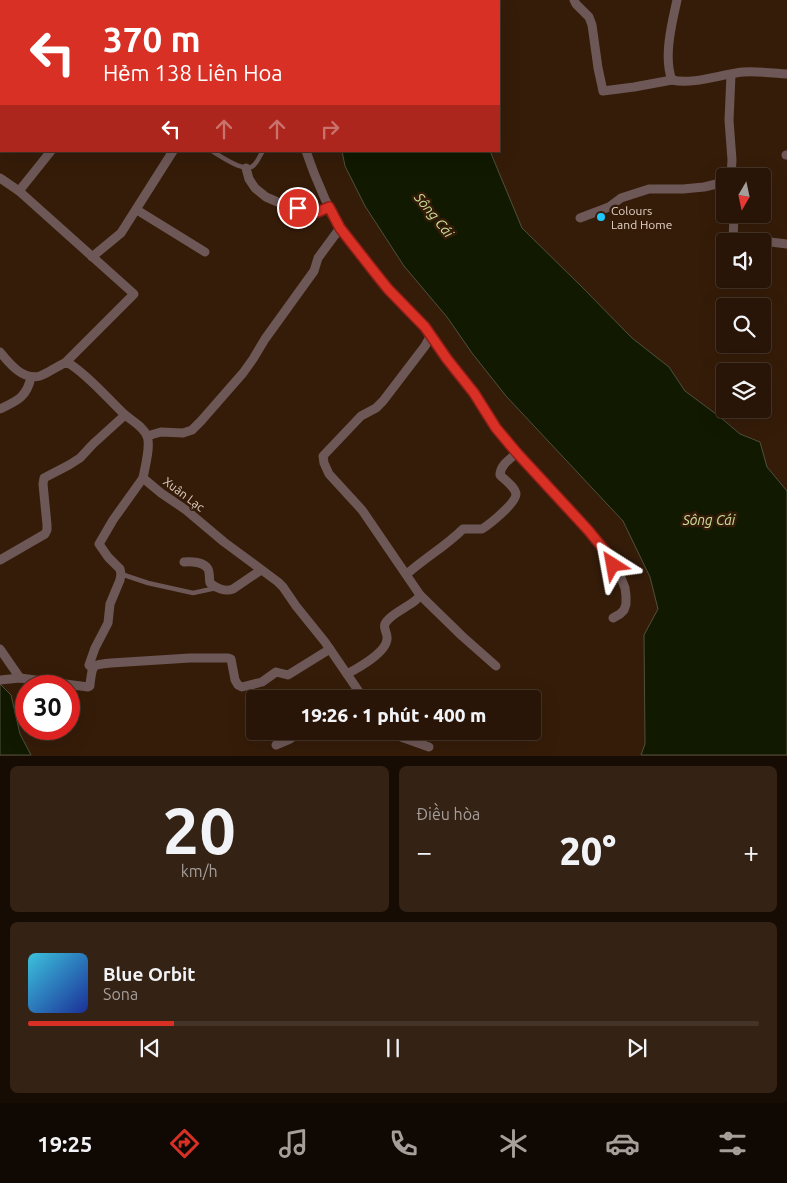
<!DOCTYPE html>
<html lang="vi">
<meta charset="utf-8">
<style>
body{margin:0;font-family:Ubuntu,sans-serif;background:#342215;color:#f1f3f6;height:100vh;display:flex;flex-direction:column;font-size:19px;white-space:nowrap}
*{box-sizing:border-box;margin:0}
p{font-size:16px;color:#a59f9b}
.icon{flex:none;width:28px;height:28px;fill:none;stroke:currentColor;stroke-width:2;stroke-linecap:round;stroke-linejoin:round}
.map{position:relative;height:756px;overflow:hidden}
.panel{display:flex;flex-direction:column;gap:10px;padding:10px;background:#160c04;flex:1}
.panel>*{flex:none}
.banner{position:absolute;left:0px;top:0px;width:500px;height:152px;box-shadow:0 5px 20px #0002,0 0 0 1px #443428;background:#d93025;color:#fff;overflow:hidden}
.needle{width:32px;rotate:189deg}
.buttons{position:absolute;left:716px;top:168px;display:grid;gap:10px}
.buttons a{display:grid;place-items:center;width:55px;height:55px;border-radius:5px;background:#281507;box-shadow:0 5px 20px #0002,0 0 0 1px #443428;font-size:25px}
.speed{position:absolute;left:15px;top:675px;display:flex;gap:10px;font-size:25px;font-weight:700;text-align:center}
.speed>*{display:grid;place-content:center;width:65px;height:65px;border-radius:50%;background:#281507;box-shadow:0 5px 20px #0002,0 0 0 1px #443428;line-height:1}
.speed .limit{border:8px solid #d22;background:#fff;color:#111}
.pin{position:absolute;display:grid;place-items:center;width:42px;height:42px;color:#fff;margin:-21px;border:2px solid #fff;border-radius:50%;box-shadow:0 1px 5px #0007}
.me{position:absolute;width:55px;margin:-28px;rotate:326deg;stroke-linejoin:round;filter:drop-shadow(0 0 4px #0008)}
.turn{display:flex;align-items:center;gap:18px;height:105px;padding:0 20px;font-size:22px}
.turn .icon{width:65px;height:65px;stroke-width:2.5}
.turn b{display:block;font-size:35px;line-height:42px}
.lanes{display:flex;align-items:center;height:48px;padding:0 20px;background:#0003;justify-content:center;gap:25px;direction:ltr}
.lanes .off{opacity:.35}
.big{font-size:38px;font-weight:800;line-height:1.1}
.panel .tile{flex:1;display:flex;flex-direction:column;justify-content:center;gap:8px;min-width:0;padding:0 18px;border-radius:8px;background:#342215}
.panel .dial{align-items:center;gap:0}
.dial b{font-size:65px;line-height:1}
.song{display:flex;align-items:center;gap:15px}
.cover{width:60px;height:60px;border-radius:8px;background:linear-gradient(135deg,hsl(190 70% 55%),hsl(230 70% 35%))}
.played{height:5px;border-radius:2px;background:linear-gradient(90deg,#d93025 20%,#443428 20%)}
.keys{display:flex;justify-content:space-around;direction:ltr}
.heat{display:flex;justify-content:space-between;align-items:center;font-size:28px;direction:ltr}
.panel .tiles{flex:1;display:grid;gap:10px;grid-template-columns:1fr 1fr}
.tile:last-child{grid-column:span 2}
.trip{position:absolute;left:246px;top:690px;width:295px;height:50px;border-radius:5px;background:#281507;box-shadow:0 5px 20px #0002,0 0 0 1px #443428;font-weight:800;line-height:50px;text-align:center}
.tab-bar{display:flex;height:80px;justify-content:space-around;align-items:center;background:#100803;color:#a59f9b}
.tab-bar .icon{width:35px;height:35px}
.tab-bar .current{color:#d93025}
.tab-bar b{font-size:22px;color:#f1f3f6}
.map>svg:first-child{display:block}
.water{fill:#111900;stroke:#50503c}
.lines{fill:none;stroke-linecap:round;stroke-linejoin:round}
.service{stroke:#6e5857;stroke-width:4.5}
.minor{stroke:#6e5857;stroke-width:9}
.route-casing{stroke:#8d1f18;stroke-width:12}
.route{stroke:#d93025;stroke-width:9}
.poi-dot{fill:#1ec9fd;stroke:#351c09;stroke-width:2}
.labels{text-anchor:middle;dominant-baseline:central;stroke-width:5;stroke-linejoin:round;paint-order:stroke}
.poi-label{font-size:12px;fill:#e4d2c7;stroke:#351c09;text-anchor:start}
.street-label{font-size:12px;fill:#e4d2c7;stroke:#351c09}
.water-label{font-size:14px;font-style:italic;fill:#cae29c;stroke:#351c09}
</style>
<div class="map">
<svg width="787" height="756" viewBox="0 0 787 756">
<rect width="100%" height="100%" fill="#351c09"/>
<g class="water">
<path d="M342 151H490L522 228 582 287 632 338 669 367 685 391 720 417 740 434 760 442 767 467 787 491V755H641L645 744 644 635 658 609 650 577 623 521 506 396 472 353 447 317 404 266 365 206 345 166Z"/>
<path d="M0 684 11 695 20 734 31 755H0Z"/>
</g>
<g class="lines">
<g class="service">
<path d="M212 151C220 156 242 171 251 167 257 165 259 156 263 151"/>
<path d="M121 574 148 583 193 593 216 588"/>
</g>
<g class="minor">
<path d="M8 0V1"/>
<path d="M202 0 205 1"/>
<path d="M574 0 576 4 589 17 592 25 598 68 603 91 634 87 672 80"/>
<path d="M677 0C672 23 663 57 672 80 694 85 721 74 743 72 757 71 773 73 787 74"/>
<path d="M312 1V0"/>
<path d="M0 30 1 28"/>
<path d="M0 125 1 126"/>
<path d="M306 151 314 173 325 199 340 228 389 289 425 327 447 359 474 393 496 428 517 453 588 530 606 552 621 578 625 588 626 596V604L624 610 620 614 613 618"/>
<path d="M786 155H787"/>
<path d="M246 168 249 179 255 188 266 197 280 203 318 212 329 207"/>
<path d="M731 176 732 160 729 120 731 75"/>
<path d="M0 178 19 191 134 294 65 363"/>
<path d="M19 191 51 151"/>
<path d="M137 210 205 252"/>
<path d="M580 218 609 207 621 198 649 189H683L704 187 725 182"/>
<path d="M733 241 734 214"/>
<path d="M762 241 787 244"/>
<path d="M92 257 121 233 173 151"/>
<path d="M0 352C9 363 23 381 40 376 47 374 57 366 65 363L70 364C91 378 107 398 124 414 132 421 143 426 147 436 151 445 145 467 143 478L161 493 186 510 224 542 278 582 283 587 296 606 325 642 364 699"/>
<path d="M0 409C17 401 27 397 31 377"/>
<path d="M147 436 161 432 183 433 192 430 201 421 243 373 253 359 265 339 314 271 318 258 340 228"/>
<path d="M0 560 45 534 47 530V525L43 484 44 478 69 465 80 458 93 444 125 415"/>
<path d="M184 562C191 561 204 562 208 569 210 573 209 579 210 583 216 588 225 592 233 589L261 570"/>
<path d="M407 574C425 558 446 546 463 529H482C490 524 516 503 516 494 515 487 505 480 500 475 500 465 510 459 517 453"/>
<path d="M420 595 462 636 496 666"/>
<path d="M0 649 20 678"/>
<path d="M92 668 89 665 95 648 108 623 110 604 120 580 121 574 120 569 108 557 99 544 113 520 143 478"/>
<path d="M347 674C358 668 386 653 387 639 388 632 381 627 387 621 394 611 416 604 420 595L362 510 329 474 324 463 323 456 361 416 376 408 383 401 425 346 431 335"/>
<path d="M0 680 20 678 88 687 90 686V684C93 664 91 665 111 663L190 658H228L231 659 235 680 238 685 242 687 262 682 276 672 288 675 330 649"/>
<path d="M391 731 401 737 429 747"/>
<path d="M276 745 290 739 303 731"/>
</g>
</g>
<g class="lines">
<defs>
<path id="route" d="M298 208 318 212 329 207 340 228 376 274 388 289 425 327 447 359 474 393 496 428 517 453 588 530 606 552 613 565"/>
</defs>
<use href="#route" class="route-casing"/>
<use href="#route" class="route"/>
</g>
<circle class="poi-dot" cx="601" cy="217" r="5"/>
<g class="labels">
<g class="poi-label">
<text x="611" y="210">Colours<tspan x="611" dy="14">Land Home</tspan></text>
</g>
<g class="street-label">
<text transform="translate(184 494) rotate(37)">Xuân Lạc</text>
</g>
<g class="water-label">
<text transform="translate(434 215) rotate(51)">Sông Cái</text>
<text x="709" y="520">Sông Cái</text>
</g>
</g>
</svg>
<div class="buttons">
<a><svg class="needle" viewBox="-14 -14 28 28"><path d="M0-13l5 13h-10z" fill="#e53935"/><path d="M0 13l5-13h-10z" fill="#a59f9b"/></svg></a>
<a><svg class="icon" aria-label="sound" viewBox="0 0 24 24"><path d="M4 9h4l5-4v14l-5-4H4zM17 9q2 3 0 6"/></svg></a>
<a><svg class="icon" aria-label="search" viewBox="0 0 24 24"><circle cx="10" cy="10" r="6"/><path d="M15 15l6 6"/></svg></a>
<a><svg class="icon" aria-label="layers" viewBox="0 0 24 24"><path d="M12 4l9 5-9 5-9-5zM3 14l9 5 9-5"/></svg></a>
</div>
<div class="speed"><div class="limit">30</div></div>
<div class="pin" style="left:298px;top:208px;background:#d93025"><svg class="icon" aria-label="arrive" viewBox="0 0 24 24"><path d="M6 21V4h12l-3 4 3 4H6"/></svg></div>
<svg class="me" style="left:613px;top:565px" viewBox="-20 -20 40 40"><path d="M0-17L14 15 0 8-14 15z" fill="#d93025" stroke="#fff" stroke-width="4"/></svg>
<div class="trip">19:26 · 1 phút · 400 m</div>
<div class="banner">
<div class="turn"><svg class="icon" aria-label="left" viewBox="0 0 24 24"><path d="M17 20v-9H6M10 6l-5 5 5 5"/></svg><div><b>370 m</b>Hẻm 138 Liên Hoa</div></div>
<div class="lanes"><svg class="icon" aria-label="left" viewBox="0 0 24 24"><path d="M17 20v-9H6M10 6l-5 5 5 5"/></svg><svg class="icon off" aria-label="ahead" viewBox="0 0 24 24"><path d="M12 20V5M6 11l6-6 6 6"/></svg><svg class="icon off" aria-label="ahead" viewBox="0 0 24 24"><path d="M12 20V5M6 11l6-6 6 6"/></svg><svg class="icon off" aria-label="right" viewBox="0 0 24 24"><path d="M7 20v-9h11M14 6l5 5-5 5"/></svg></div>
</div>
</div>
<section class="panel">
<div class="tiles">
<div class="tile dial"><b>20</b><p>km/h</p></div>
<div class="tile"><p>Điều hòa</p>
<div class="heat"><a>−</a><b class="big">20°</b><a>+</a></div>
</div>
<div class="tile">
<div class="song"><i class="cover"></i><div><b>Blue Orbit</b><p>Sona</p></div></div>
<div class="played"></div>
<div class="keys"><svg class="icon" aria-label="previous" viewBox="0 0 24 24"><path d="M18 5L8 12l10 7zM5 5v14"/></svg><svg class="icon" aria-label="pause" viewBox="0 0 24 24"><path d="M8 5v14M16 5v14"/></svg><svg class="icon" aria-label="next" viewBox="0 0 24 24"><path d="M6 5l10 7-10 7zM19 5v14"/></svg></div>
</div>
</div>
</section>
<nav class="tab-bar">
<b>19:25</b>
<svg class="icon current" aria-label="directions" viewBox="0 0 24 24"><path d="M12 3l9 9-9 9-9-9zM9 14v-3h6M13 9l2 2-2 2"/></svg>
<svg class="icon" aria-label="music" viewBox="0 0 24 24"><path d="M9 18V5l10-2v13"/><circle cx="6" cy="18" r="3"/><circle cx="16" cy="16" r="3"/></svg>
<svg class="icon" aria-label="phone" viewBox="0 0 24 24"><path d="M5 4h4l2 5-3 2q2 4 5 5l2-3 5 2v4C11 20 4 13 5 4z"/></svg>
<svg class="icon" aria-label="climate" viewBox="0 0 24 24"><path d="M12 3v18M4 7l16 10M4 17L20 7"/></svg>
<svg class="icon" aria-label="car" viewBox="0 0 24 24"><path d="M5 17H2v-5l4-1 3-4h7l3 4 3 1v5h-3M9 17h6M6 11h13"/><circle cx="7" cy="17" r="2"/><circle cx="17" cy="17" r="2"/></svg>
<svg class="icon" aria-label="filters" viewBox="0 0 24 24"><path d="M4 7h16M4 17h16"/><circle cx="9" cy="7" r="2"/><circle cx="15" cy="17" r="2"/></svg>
</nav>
